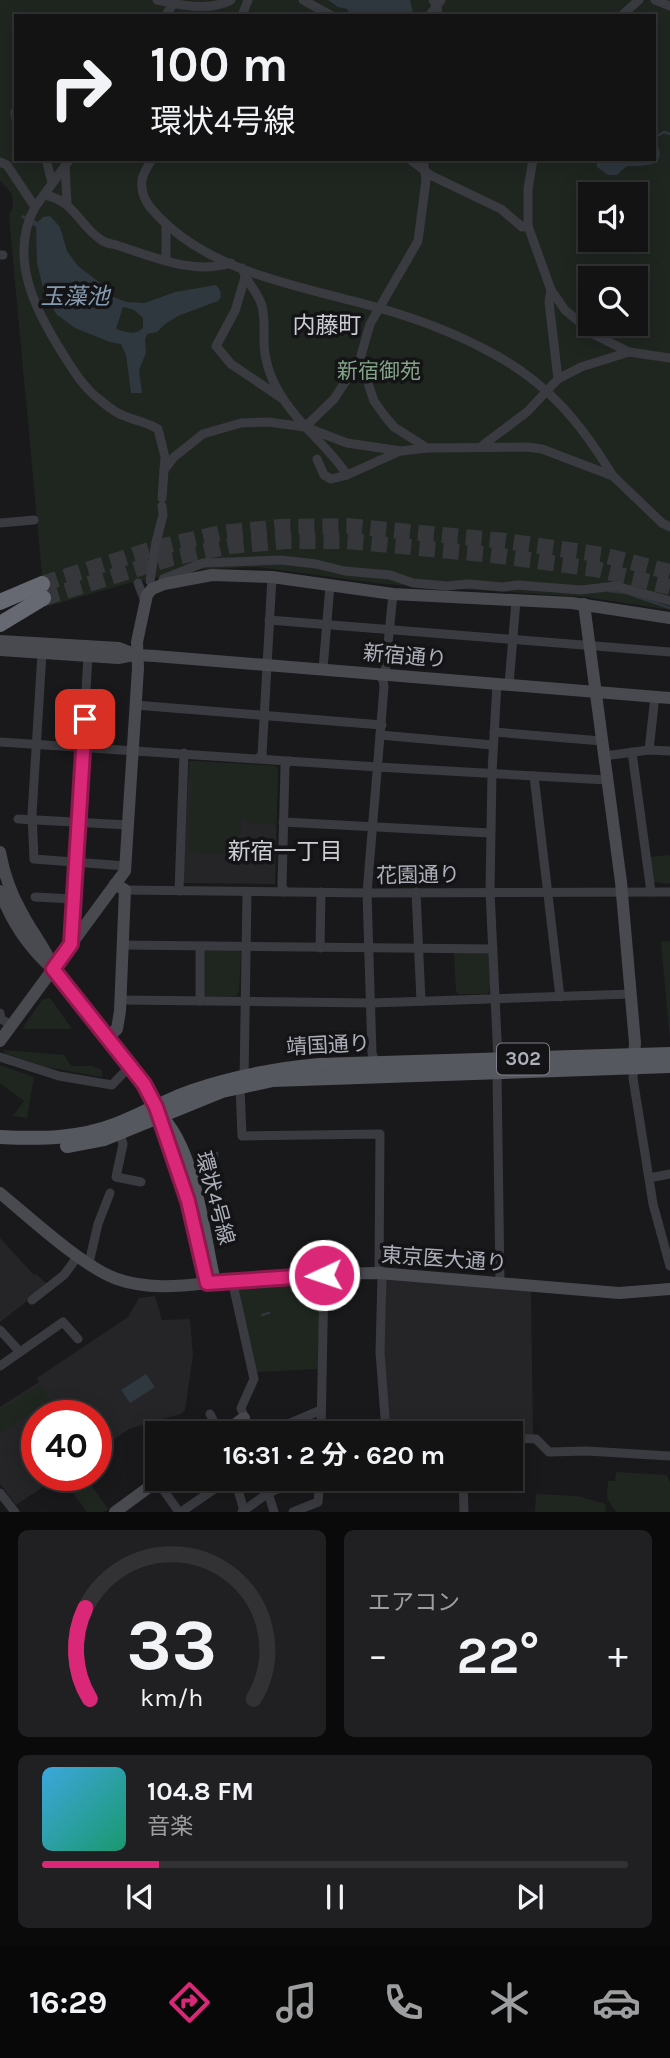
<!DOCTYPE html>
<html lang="ja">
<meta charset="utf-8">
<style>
body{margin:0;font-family:Karla,"Noto Sans JP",sans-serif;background:#202022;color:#f1f3f6;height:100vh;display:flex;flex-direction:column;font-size:26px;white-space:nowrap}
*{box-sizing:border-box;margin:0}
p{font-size:23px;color:#9d9ea0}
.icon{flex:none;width:38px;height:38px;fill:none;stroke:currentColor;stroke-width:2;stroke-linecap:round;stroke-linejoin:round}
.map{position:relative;height:1512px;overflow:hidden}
.sheet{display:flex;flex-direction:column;gap:18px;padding:18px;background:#0a0a0b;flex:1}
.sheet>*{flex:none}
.guide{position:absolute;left:14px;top:14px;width:642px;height:147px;border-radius:0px;box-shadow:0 4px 18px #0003,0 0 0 2px #323234;background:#131314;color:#f1f3f6;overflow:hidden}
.fabs{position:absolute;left:578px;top:182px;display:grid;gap:14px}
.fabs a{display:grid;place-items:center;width:70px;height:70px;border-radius:0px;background:#131314;box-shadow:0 4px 18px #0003,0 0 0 2px #323234;font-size:35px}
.speed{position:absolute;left:21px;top:1400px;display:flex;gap:14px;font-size:35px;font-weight:700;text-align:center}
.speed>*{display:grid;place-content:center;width:91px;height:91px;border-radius:50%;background:#131314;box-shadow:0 4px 18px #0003,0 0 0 2px #323234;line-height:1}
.speed .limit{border:10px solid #d22;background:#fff;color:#111}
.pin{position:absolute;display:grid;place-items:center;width:60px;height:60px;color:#fff;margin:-30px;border-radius:14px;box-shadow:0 4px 10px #0006}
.me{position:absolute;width:77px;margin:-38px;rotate:267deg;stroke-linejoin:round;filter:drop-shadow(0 0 5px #0008)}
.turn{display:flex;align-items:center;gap:24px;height:147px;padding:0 21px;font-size:32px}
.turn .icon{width:91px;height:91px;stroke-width:2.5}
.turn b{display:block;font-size:49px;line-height:60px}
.big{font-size:52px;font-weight:700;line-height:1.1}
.sheet .tile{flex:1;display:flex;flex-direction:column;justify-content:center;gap:10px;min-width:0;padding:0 24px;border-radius:10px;background:#202022}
.sheet .dial{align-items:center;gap:0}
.dial svg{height:182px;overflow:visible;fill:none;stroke:#323234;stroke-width:7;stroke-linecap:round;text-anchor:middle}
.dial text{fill:#f1f3f6;stroke:none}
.song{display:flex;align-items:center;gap:21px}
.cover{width:84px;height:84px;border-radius:10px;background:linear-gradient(135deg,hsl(200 70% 55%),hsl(160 70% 35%))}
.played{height:7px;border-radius:4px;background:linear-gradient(90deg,#db2777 20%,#323234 20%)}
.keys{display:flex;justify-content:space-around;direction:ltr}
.heat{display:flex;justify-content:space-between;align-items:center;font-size:38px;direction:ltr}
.sheet .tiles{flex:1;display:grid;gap:18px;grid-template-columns:1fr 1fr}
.tile:last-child{grid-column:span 2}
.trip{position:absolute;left:145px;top:1421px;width:378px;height:70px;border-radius:0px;background:#131314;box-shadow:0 4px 18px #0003,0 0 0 2px #323234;font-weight:700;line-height:70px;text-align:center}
.tabs{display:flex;height:112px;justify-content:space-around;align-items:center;background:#080808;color:#9d9ea0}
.tabs .icon{width:49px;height:49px}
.tabs .current{color:#db2777}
.tabs b{font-size:32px;color:#f1f3f6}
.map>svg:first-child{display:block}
.built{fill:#252528}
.green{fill:#1f2620;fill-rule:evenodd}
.water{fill:#2f373f;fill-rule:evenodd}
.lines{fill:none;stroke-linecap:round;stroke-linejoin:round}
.stream{stroke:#2f373f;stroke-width:2.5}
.highway-tunnel{stroke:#36373b;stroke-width:16;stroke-dasharray:16 8;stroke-linecap:butt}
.street{stroke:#3a3b40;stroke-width:9}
.secondary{stroke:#484a50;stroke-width:12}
.primary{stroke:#56585f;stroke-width:14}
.highway{stroke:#666971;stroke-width:16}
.route-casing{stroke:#8e194d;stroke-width:18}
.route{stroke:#db2777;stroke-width:12}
.labels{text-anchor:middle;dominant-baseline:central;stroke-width:7;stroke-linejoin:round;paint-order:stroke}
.shield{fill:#141416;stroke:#7e8189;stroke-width:2}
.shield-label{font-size:19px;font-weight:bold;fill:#acb0ba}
.park-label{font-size:21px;fill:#84a488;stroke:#141416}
.street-label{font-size:21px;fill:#acb0ba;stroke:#141416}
.water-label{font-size:23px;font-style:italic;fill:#859bb2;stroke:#141416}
.neighbourhood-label{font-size:23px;fill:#cdcfd6;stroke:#141416}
</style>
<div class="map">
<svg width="670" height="1512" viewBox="0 0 670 1512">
<rect width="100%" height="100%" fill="#19191b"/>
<g class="built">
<path d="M191 761 276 766 278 770 275 884 183 883 189 763Z"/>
<path d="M0 1238 34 1275 36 1274 48 1285 0 1322Z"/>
<path d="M386 1277 531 1291 533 1436 389 1428 382 1369Z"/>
<path d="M155 1296 162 1320 190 1319 193 1355 185 1410 181 1414 131 1428 96 1451V1416H37V1475H61L16 1505 0 1484V1407L39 1382 37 1378 128 1317 139 1298Z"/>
</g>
<g class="green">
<path d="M0 0H670V610L586 597 383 584 258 567 191 570 126 584 45 607 9 216C17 199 13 193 0 181ZM16 16H654V159H16ZM590 194H635V240H590ZM590 278H635V324H590Z"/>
<path d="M191 761 276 766 278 770 276 825 248 823 241 816 240 846C227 858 204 853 188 853L192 781H188L189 763Z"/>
<path d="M670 855V884L653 882 649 857Z"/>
<path d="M670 941V1040L661 942Z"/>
<path d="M206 949H238L241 953 239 991 236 996H205L202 994 203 952Z"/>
<path d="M458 951H486L490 955 491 990 487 994H459L456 992 454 953Z"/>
<path d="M50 998 72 1029H22L42 1000Z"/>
<path d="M4 1050 64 1055 71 1066H92L102 1070V1077L46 1067 4 1053Z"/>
<path d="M0 1065 34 1077 27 1118 13 1116 24 1101 0 1083Z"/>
<path d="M320 1282 318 1369 255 1372 237 1290Z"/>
<path d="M40 1384 50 1400 0 1433V1410Z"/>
<path d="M616 1472 667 1475 670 1483V1512H616L607 1498 608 1481H615Z"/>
<path d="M78 1475H84L108 1509 104 1512H87L66 1483Z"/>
<path d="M536 1494 577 1496 606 1504 605 1512H535Z"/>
</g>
<g class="water">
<path d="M328 0H410L413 12 419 16 408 13 407 16H351L347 9 338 7Z"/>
<path d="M655 139C670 167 647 166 627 166L617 175H608L597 167V159H626L629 161 654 159Z"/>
<path d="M23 215 38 222 43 217 50 216 60 227 67 251 78 266 104 286 110 296 127 302 145 303 175 292 216 285 220 290 221 297 218 301 178 316 165 324 157 332 147 334 145 339 146 353 139 370 142 393H131L126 355 121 344 110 342 75 328 56 314 42 284 37 263 36 227 21 217ZM123 307 134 310 143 318V328C135 336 126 332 116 329Z"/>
<path d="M146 1374 155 1387 130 1403 121 1390Z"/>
</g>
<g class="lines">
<g class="stream">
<path d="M654 138 664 132 670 134"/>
<path d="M609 591 626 593 670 608"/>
<path d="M217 1153 218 1194 225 1200"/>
<path d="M262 1315 269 1313"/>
</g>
<g class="highway-tunnel">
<path d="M42 584 159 547 221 533 280 527 348 526 505 541 603 555 670 572"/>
<path d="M43 598 172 558 231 546 286 541H347L493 555 595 569 670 587"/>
</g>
<g class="street">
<path d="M157 0C180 5 209 12 231 0"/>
<path d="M303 0 332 16"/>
<path d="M433 0 437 6 438 16"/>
<path d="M655 0 670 6"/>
<path d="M165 16 174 3 173 0"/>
<path d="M242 16 248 0"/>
<path d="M429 16 441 0"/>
<path d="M621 16 639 0"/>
<path d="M15 112 16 119"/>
<path d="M46 159 52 183"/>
<path d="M152 159C147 168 140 177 142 188 143 201 153 211 161 219 217 275 306 287 379 308 418 319 457 334 492 353 548 383 580 422 613 476"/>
<path d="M409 159 432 176 501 209 522 227 528 226"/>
<path d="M423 159 426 180 418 241 370 324 360 359 374 401 384 415 394 427 427 448"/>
<path d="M533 159 528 189V226L551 290 565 310 595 335 629 352 670 358"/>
<path d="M0 162 7 165 35 207C8 257 35 310 63 354 73 370 84 388 100 400 108 407 117 414 127 417 137 421 149 423 158 429L165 457 164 470 174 457 203 434 241 423 268 422 305 427 347 443 401 451 427 448 527 447 542 449 613 476 662 523 670 527"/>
<path d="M45 195C77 202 79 227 103 241 108 244 114 244 119 246 155 257 193 275 231 263"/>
<path d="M67 203 65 166 70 159"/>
<path d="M35 207 65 166"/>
<path d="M0 255H3"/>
<path d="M166 261V224"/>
<path d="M242 268C246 282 258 292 262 306 265 319 264 332 264 344 265 364 273 384 284 400 302 428 329 447 347 475"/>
<path d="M245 277 235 311 216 346 231 364 283 399"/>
<path d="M551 290 549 302 558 379"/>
<path d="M305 427 334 399 360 359"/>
<path d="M483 445 527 412 558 379 581 367 629 352"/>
<path d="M317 459 324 475 331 479 347 475 398 452"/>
<path d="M162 498 164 470"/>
<path d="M0 523 34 520"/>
<path d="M163 579 203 563 281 560 316 564 345 571 390 575 413 583 447 586 468 584 503 587 518 585 581 590 616 586 670 601"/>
<path d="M150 581 156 542 163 515 162 506"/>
<path d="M138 583 144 599"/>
<path d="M269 620 670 652"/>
<path d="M42 653 32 814 34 859 126 866"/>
<path d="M323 669 330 585"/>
<path d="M385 674 393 594"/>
<path d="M497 683 492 773 490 891 498 1060"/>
<path d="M509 684 516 601"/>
<path d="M135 705 382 725"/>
<path d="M494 732 602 741"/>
<path d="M380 735 493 745"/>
<path d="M0 742 377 767 607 780"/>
<path d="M649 750 655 696"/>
<path d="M632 752 651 892"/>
<path d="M604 756 649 750 670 751"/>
<path d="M258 758 262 755 272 577"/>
<path d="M534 776 560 997"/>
<path d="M18 819 128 825"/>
<path d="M283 822 490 833"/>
<path d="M125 890 367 893 670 892"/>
<path d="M179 891 184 753"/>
<path d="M285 892 282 886 285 766 289 761"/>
<path d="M416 892 421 1001"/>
<path d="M35 897 74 899"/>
<path d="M71 942 88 656"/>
<path d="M123 945 493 949"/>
<path d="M320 948 321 892"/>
<path d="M121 1000 371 1003 631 994"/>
<path d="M200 1001V947"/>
<path d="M0 1013 1 1019 11 1025"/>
<path d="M0 1057 59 1076 112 1085 130 1066"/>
<path d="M376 1064 372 1053 367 893 384 687 383 680 378 674"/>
<path d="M634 1068 633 1078 653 1204 670 1266"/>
<path d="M497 1073 500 1282"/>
<path d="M244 1080 247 892"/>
<path d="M240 1086 242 1136 380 1134 379 1273 382 1277 380 1352 386 1431 434 1433"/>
<path d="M120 1133 123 1144 116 1177 141 1182"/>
<path d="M649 1178 670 1174"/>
<path d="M89 1263 98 1224 110 1193"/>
<path d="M232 1280 254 1379 241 1408 250 1433"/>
<path d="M32 1300 64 1275 78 1256"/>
<path d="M0 1330 20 1352"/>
<path d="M0 1366 63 1322 78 1339"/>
<path d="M210 1414 220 1433"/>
<path d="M267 1433 321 1410"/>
<path d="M321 1433 324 1275"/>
<path d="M511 1438 536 1439 549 1452 587 1451 670 1456"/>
<path d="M235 1479 244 1511"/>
<path d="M264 1479 274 1512"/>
<path d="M463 1479 464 1512"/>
<path d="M157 1481 179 1512"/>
<path d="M0 1493 15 1512"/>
<path d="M181 1512 229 1479"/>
<path d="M242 1512 268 1493 301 1479"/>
<path d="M293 1512 318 1502 320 1479"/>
</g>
<g class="secondary">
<path d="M584 604 621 882 635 1043 634 1056"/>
<path d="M0 641 119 648 137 655 155 656 670 698"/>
<path d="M0 650 118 658 134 655"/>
<path d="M0 852C4 874 11 894 22 913 31 931 44 946 52 965"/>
<path d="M0 891C11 921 29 948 53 969L144 1084 159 1112"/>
<path d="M106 1038 117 1029 120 1011 125 890 115 884"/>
<path d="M0 1041 125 871 138 668 137 642 147 595 152 589 164 584 212 575 272 577 393 594 572 603 670 618"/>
<path d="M0 1193C29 1217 83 1267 117 1279 146 1289 176 1287 207 1283"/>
<path d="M214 1282 316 1274 379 1273 619 1293 670 1289"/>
<path d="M223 1433 244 1418"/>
<path d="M115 1512 160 1479"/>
</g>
<g class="primary">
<path d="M160 1116C195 1150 203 1235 214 1282L207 1283C200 1248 192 1212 181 1178 174 1157 163 1137 160 1116Z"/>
<path d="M0 1137C40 1139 79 1139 117 1124 143 1114 166 1100 192 1091 234 1077 275 1069 319 1065L670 1054"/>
<path d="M67 1146 104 1139 222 1091 273 1080 670 1066"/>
</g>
<g class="highway">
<path d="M0 602 42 584"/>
<path d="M0 624 43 598"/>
</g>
</g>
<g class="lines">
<defs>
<path id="route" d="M85 719 71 944 53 969 144 1084 156 1107 188 1201 207 1283 324 1275"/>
</defs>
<use href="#route" class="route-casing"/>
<use href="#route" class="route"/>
</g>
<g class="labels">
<rect class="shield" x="497" y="1043.5" width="52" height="31" rx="5"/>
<g class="shield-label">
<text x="523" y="1059">302</text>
</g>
<g class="park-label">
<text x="379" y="371">新宿御苑</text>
</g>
<g class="street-label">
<text transform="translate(405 656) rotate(5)">新宿通り</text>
<text transform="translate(418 875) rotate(-1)">花園通り</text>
<text transform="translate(328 1045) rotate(-3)">靖国通り</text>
<text transform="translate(215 1198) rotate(75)">環状4号線</text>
<text transform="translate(444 1259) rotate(4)">東京医大通り</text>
</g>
<g class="water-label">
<text x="75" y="296">玉藻池</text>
</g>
<g class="neighbourhood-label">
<text x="327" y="325">内藤町</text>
<text x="285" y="851">新宿一丁目</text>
</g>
</g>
</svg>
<div class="fabs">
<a><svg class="icon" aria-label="sound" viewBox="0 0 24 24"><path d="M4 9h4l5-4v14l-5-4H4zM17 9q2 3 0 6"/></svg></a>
<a><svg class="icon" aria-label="search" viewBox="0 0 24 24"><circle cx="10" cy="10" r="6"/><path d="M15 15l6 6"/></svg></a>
</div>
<div class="speed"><div class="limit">40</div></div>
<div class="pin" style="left:85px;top:719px;background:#d93025"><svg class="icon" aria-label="arrive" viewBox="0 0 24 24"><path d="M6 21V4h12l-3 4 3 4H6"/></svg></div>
<svg class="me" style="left:324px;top:1275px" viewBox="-20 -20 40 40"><circle r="17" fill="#db2777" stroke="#fff" stroke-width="3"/><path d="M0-11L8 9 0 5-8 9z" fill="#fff"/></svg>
<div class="trip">16:31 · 2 分 · 620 m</div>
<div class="guide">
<div class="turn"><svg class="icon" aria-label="right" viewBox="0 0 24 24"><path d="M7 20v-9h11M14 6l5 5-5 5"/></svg><div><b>100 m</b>環状4号線</div></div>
</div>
</div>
<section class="sheet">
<div class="tiles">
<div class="tile dial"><svg viewBox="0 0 100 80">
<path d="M14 69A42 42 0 1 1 86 69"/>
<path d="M14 69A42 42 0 0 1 12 29" stroke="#db2777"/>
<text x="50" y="56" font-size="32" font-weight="700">33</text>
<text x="50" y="72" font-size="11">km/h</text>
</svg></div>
<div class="tile"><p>エアコン</p>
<div class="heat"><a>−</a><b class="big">22°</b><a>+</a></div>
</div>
<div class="tile">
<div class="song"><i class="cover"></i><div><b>104.8 FM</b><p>音楽</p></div></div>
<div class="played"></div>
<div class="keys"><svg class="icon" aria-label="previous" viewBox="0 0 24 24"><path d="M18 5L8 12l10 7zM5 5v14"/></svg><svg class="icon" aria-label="pause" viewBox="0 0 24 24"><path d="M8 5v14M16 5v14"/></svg><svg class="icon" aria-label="next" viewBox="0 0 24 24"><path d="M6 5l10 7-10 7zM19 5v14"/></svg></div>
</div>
</div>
</section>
<nav class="tabs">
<b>16:29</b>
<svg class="icon current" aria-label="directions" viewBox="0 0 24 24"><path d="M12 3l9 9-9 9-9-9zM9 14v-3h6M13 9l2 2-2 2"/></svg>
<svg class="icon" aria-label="music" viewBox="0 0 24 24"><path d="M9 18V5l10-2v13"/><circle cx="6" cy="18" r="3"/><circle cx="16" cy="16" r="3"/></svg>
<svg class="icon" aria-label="phone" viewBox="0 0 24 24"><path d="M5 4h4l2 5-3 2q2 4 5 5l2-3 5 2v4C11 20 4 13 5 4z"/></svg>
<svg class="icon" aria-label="climate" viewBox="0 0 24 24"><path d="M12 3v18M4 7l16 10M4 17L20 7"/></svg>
<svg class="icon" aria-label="car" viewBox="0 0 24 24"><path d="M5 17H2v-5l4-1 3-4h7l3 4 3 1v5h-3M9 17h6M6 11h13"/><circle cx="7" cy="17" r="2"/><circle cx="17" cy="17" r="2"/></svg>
</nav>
